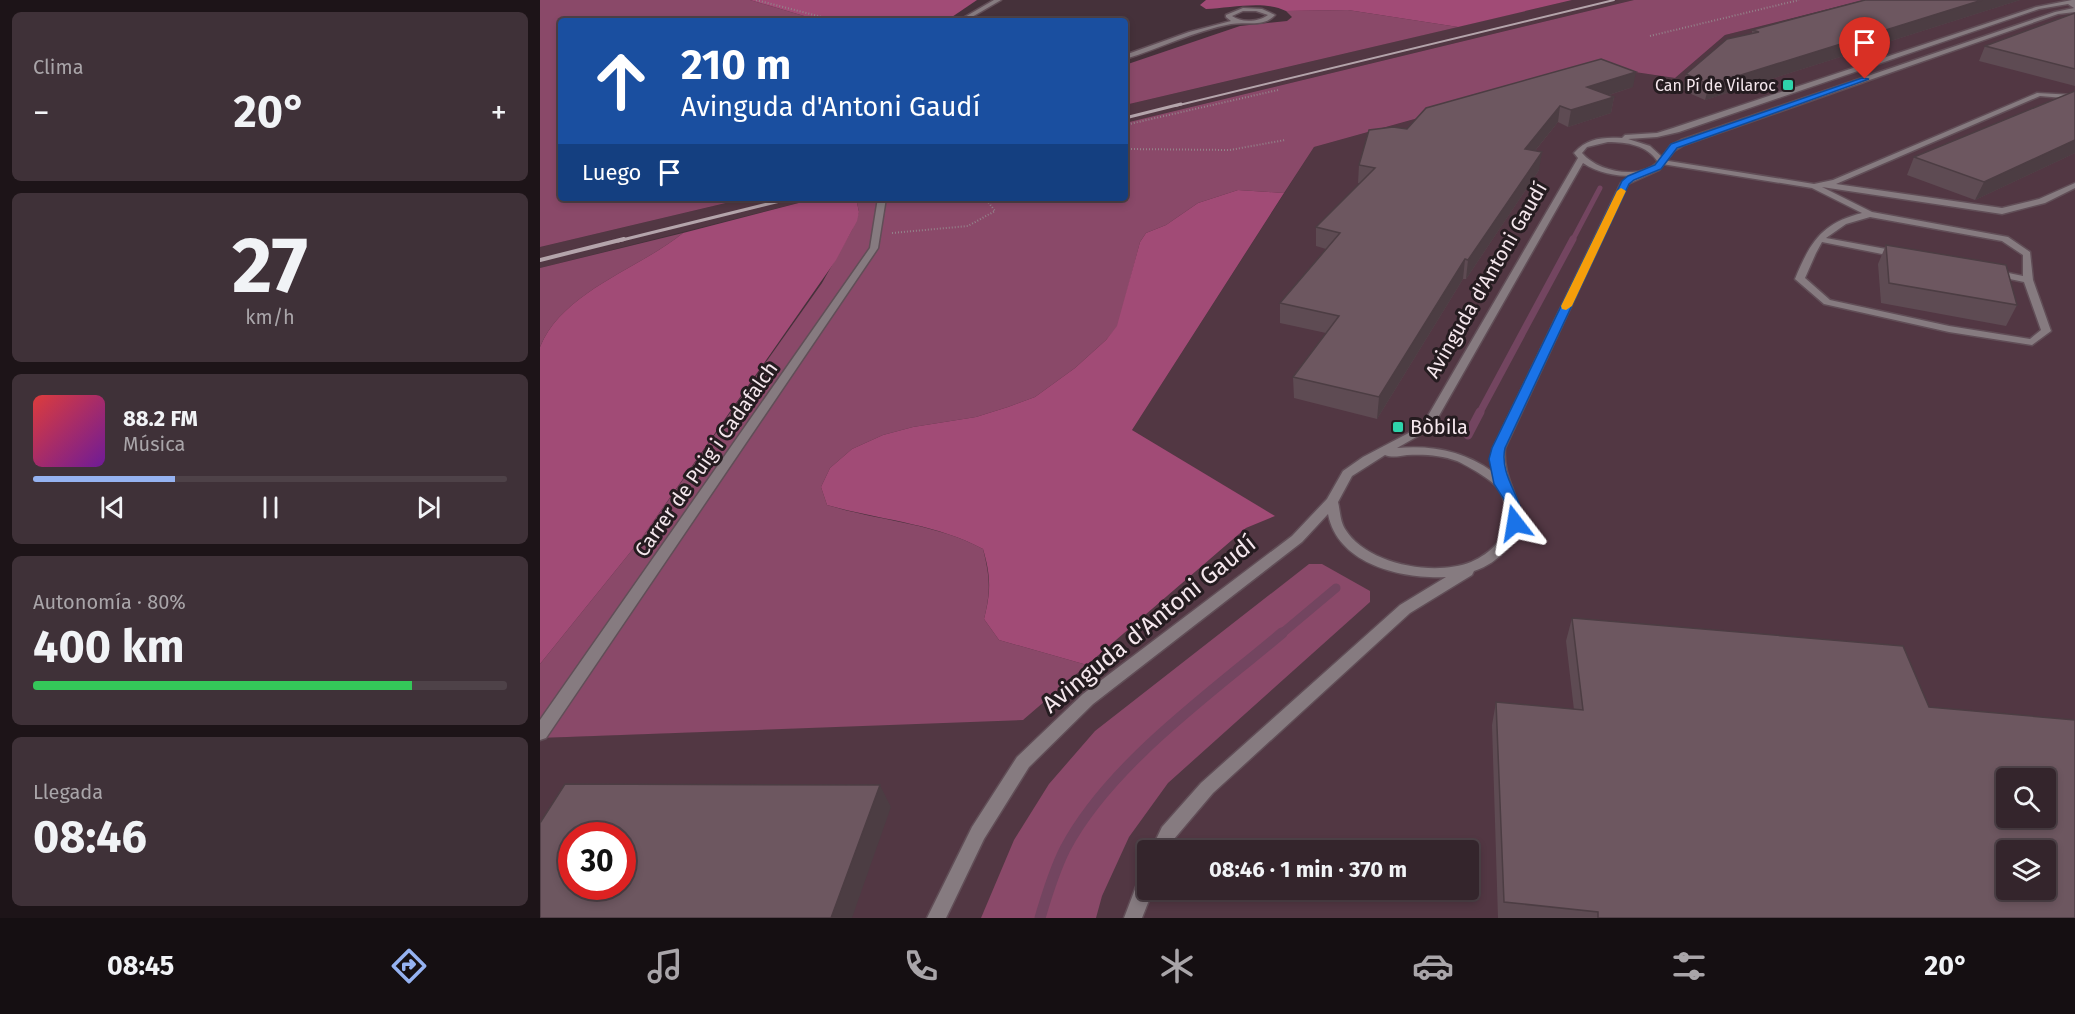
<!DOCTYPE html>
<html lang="es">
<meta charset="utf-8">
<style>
body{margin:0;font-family:"Fira Sans",sans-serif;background:#3f3138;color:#f1f3f6;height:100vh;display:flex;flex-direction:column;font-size:22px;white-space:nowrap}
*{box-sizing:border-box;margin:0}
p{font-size:20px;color:#a9a5a9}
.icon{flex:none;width:33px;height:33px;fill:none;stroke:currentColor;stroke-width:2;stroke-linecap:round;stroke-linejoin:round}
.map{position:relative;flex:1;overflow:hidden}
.side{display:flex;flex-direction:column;gap:12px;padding:12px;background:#1d1418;width:540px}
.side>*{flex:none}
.guide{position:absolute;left:18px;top:18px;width:570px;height:183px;border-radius:6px;box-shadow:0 3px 9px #0003,0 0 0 2px #4e4248;background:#1a4fa0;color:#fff;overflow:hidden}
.tools{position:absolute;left:1456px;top:768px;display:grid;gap:12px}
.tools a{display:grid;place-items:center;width:60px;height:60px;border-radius:6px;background:#34252c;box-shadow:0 3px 9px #0003,0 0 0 2px #4e4248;font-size:30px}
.speed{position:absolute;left:18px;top:822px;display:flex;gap:12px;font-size:30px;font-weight:700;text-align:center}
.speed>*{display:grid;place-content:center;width:78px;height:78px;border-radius:50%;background:#34252c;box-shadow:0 3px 9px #0003,0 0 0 2px #4e4248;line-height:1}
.speed .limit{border:9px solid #d22;background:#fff;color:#111}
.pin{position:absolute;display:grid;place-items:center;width:51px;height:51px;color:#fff;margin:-62px -26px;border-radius:50% 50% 50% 0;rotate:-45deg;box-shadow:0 0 6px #0007}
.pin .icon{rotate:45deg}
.me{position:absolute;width:66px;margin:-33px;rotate:346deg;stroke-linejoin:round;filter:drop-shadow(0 0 4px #0008)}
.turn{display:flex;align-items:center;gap:21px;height:126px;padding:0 24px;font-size:27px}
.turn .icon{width:78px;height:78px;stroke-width:2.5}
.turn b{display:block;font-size:42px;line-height:51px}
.then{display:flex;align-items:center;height:57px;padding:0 24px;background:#0003;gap:12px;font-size:22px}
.big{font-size:45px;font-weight:700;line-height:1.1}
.side .card{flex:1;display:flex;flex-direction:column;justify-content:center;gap:9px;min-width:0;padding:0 21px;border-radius:9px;background:#3f3138}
.side .dial{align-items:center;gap:0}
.dial b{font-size:78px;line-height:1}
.song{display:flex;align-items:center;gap:18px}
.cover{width:72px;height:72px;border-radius:9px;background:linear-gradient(135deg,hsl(0 70% 55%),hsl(280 70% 35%))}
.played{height:6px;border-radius:3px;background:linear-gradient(90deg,#95b2f1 30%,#4e4248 30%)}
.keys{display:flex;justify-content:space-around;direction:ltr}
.heat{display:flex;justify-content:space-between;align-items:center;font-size:33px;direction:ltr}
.charge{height:9px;border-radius:4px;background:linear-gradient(90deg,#34c759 80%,#4e4248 0)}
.trip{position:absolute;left:597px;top:840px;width:342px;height:60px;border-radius:6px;background:#34252c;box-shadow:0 3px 9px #0003,0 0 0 2px #4e4248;font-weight:700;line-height:60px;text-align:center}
.menu{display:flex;height:96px;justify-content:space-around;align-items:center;background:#150f12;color:#a9a5a9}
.menu .icon{width:42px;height:42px}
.menu .selected{color:#95b2f1}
.menu b{font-size:27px;color:#f1f3f6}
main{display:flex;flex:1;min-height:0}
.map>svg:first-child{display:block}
.built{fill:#523743;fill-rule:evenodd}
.green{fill:#8a4969}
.forest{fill:#a14b76}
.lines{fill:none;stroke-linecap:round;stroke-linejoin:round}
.stream-far3{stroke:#734560;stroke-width:5}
.stream-far2{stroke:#734560;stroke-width:7}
.stream-far1{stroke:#734560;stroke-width:9}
.stream{stroke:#734560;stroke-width:11}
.service-casing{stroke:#614e57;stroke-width:3}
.minor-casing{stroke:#614e57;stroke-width:3}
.path{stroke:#94828a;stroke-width:2;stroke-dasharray:1 2;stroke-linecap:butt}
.service{fill:#867b80;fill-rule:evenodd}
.minor{fill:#867b80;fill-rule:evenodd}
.rail-far2{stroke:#b4a4ab;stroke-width:2}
.rail-far1{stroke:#b4a4ab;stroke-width:3}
.rail{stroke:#b4a4ab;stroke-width:4}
.wall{fill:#5e4b53}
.shaded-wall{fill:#4c3d43}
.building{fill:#6d5760;stroke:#4c3d43;stroke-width:1.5;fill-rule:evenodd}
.route{fill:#1a73e8;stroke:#114b97;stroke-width:1.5}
.slow{fill:#f59e0b}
.poi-dot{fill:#2ed4ab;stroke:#251c20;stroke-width:2}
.labels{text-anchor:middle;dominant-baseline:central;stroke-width:6;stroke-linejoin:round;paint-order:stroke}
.far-poi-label{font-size:16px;fill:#f5e7ed;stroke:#251c20;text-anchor:end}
.street-label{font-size:20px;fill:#f5e7ed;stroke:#251c20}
.poi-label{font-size:20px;fill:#f5e7ed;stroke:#251c20;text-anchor:start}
.near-street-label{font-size:24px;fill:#f5e7ed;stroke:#251c20}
</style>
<main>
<section class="side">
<div class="card"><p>Clima</p>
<div class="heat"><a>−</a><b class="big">20°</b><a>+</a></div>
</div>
<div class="card dial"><b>27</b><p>km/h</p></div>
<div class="card">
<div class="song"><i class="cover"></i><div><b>88.2 FM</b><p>Música</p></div></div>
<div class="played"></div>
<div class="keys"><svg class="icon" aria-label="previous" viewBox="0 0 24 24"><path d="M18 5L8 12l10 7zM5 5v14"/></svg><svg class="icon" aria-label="pause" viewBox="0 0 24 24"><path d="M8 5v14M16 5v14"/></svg><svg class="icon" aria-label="next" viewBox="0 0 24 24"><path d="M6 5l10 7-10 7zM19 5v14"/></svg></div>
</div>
<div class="card"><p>Autonomía · 80%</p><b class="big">400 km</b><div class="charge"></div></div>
<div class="card"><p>Llegada</p><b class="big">08:46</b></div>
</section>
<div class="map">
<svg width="1535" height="918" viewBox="0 0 1535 918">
<rect width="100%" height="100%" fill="#45313a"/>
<g class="built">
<path d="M1032 0H1094L585 123V105Z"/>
<path d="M1324 0H1535V918H0V738L484 719 706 528 734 516 592 430 774 147 1061 67 1135 78 1185 35ZM1467 778H1506V818H1467ZM32 836H82V886H32ZM608 850H928V890H608ZM1467 850H1506V890H1467Z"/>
<path d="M207 198H278L0 268V247Z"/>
</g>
<g class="green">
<path d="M0 0H210L281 21H21V198H207L0 247Z"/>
<path d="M1094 0H1324L1185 35 1135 78 1061 67 774 147 744 193 698 190 658 203 626 225 606 233 600 242 578 326 566 340 535 368 495 397 468 407 436 417 373 427 343 435 312 449 290 468 281 487 287 505C339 521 395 523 443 549 450 577 451 591 444 619L459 640 547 665 483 720 0 738V664L101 539 282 283 312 230 319 212 316 198H585V123Z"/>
<path d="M808 10 918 27 585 105V65L700 26 747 21 752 17 746 11Z"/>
<path d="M143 233C99 269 23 291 0 347V268Z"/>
<path d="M769 564H782L830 591V602L628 783 589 837 562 896 556 918H441L474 840 509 784 555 731Z"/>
</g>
<g class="forest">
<path d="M210 0H437L406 21H281Z"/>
<path d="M666 0H1032L918 27 808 10 746 11C725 0 690 8 666 9L660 5Z"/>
<path d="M698 190 744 193 592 430 735 516 706 528 547 665 459 640 444 619C451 592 451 576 443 549 395 523 339 520 287 505L281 487 290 468 312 449 343 435 373 427 436 417 468 407 495 397 535 368 566 340 577 326 600 242 606 233 626 225 658 203Z"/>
<path d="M278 198H316L319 212 317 221 296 260 101 539 0 664V347C23 291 99 269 143 233Z"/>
</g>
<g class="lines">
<path class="stream-far3" d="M1032 241 1060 188"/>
<path class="stream-far2" d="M939 414 1033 239"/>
<g class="stream-far1">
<path d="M928 435 940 412"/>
<path d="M740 635 796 588"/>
</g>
<path class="stream" d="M500 918C507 894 514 871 525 849 569 765 670 694 742 633"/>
<defs>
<path id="service" d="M1497 93 1535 95V99L1500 96 1296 184 1462 208 1499 199 1535 183V188L1505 203 1462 214 1282 187 1332 212 1468 237 1490 252 1493 280 1511 331 1492 345 1409 332 1284 304 1255 279C1270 242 1282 223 1322 213L1272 188 1122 164 1118 162 1122 160 1274 184 1293 180ZM1330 217 1462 241 1483 255V276L1454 270 1449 273 1451 275 1484 282 1501 330 1490 339 1409 326 1290 300 1265 278 1276 253 1282 242 1357 257 1362 254 1357 251 1286 238 1306 224Z"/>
<g id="minor">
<path d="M454 0H461L425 21H418Z"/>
<path d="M1532 0H1535V12L1518 14 1144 145 1134 151 1119 170 1088 184 965 448C961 489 999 512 968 548 958 559 947 567 934 571L932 575 870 613 673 793 634 839 629 850H611L622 827 661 783 860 605 906 577C862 579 798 565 788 514L762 542 553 704 489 767 444 839 406 918H387L432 827 477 757 543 694 752 536 787 499 803 471 823 457 882 426 1038 158 1034 153C1047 138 1063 137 1082 138L1085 135 1117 133 1133 128 1496 7ZM1528 4 1534 8 1515 12 1141 140 1131 145 1122 157 1110 146 1088 139 1117 137 1139 132 1499 9ZM1068 142C1087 142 1107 145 1118 162 1099 180 1058 172 1042 153L1047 147ZM1043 163C1058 173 1075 176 1093 176L1081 183 953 448 952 461 953 472C924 451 893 445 857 448L892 428ZM845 455C852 458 860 456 867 455 884 454 901 455 917 461 928 466 952 480 959 489 962 492 963 498 964 501 975 529 956 551 931 562 894 577 826 564 805 529 800 521 800 510 798 502L812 476Z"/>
<path d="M703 8 722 9 735 15C723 28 707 21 691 24 654 31 621 48 585 59V55L649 32 691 21 686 17V15ZM716 11 728 15C719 22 701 23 692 16L703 11Z"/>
<path d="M338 198H346L338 248 6 738 0 740V720L330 248Z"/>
<path d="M608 868V890H613L602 918H584L602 871Z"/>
</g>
</defs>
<use href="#service" class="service-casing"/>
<use href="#minor" class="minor-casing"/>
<g class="path">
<path d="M216 0 286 18 308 21"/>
<path d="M1110 36 1259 0"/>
<path d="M585 125 738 90"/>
<path d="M585 149 690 150 745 140"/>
<path d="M352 233 428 226 455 211 445 198"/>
</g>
<use href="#service" class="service"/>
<use href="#minor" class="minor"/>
<path class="rail-far2" d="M635 106 1074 0"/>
<g class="rail-far1">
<path d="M585 118 641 104"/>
<path d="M78 241 252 198"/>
</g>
<path class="rail" d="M0 260 84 239"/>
</g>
<g class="wall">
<path d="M1325 0H1480L1165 100 1142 90 1146 74 1212 34V30Z"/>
<path d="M1535 13V86L1439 61 1445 46Z"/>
<path d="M1093 87 1069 95 1074 97 1071 113 1028 127 1018 122 995 151 999 170 926 279H923L837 419 754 398 753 377 786 333 740 323V303L786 249 776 246V227L820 183H818L819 165 867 129Z"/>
<path d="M1535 91V153L1435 200 1367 175 1374 157Z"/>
<path d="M1346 245 1477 305 1466 326 1341 303 1338 264Z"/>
<path d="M1032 618 1389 707 1535 918H958L952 725 956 702 1034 710 1026 641Z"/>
</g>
<g class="shaded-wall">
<path d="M1442 0H1480L1165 100 1169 85Z"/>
<path d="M1096 72 1093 87 1044 103 1047 87Z"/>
<path d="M1074 97 1071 113 1028 127 1031 110Z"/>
<path d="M1020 106 1018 122 982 167 985 149Z"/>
<path d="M1535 140V153L1435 200 1444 182Z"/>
<path d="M1002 152 999 170 926 279 928 260Z"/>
<path d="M925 259 923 279 837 419 839 397Z"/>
<path d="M340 785 351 807 312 918H291Z"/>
</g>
<g class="building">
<path d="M1325 0H1442L1169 85 1146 74 1187 39 1219 32 1212 30Z"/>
<path d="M1535 13V69L1445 46Z"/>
<path d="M1061 59 1096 72 1047 87 1074 97 1031 110 1020 106 985 149 1002 152 928 260 925 259 839 397 753 377 799 316 740 303 800 233 776 227 835 168 819 165 829 130 853 127 867 129 886 108Z"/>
<path d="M1535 91V140L1444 182 1374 157Z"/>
<path d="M1346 245 1466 265 1477 305 1349 283Z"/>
<path d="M1032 618 1363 646 1389 707 1535 720V918H1058V912L964 902 956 702 1043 710ZM1467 778H1506V818H1467ZM1467 850H1506V890H1467Z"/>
<path d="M25 784 340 785 291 918H0V823ZM32 836H82V886H32Z"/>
</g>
<path class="route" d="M1322 78 1329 79 1137 148 1121 169 1094 180 1089 184 965 448C958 479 990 505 980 526H970L965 501 954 484 949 459 952 448 1082 181 1088 176 1115 165 1131 144Z"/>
<path class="slow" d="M1081 188 1086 191 1032 306 1026 310 1022 309 1021 306 1077 191Z"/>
<g class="poi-dot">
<rect x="1242" y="79" width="12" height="12" rx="3"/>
<rect x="852" y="421" width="12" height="12" rx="3"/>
</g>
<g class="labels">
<g class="far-poi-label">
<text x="1236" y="85">Can Pí de Vilaroc</text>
</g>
<g class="street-label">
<text transform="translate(946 280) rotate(-60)">Avinguda d'Antoni Gaudí</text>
<text transform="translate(166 459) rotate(-55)">Carrer de Puig i Cadafalch</text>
</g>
<g class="poi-label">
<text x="870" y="427">Bòbila</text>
</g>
<g class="near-street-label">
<text transform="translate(609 624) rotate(-39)">Avinguda d'Antoni Gaudí</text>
</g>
</g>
</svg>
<div class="tools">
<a><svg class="icon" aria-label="search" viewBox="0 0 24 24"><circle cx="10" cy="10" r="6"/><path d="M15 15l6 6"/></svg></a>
<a><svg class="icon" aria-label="layers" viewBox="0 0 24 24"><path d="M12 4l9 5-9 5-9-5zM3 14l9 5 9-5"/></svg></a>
</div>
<div class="speed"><div class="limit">30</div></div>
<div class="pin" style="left:1325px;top:79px;background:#d93025"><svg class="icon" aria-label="arrive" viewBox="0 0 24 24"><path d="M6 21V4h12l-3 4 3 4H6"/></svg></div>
<svg class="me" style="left:975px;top:523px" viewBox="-20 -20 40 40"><path d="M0-17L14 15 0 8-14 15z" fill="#1a73e8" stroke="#fff" stroke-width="4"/></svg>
<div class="trip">08:46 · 1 min · 370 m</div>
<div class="guide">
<div class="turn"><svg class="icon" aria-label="ahead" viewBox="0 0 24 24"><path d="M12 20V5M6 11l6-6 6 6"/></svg><div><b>210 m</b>Avinguda d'Antoni Gaudí</div></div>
<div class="then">Luego<svg class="icon" aria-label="arrive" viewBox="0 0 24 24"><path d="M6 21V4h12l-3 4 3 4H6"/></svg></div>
</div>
</div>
</main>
<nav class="menu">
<b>08:45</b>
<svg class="icon selected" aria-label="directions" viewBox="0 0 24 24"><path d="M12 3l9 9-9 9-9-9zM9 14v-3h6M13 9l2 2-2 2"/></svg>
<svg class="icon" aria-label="music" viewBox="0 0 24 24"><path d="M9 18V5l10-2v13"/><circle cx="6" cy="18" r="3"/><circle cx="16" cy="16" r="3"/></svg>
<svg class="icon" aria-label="phone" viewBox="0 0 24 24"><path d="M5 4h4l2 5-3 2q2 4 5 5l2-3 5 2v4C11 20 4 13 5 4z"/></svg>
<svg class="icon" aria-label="climate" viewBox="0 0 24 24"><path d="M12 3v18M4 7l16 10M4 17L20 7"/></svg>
<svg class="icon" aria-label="car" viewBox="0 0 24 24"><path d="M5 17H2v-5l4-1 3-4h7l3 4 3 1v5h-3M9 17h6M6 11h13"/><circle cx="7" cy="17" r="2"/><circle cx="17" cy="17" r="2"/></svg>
<svg class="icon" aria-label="filters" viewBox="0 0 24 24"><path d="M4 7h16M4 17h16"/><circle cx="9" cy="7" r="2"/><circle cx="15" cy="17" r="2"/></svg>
<b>20°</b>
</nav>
